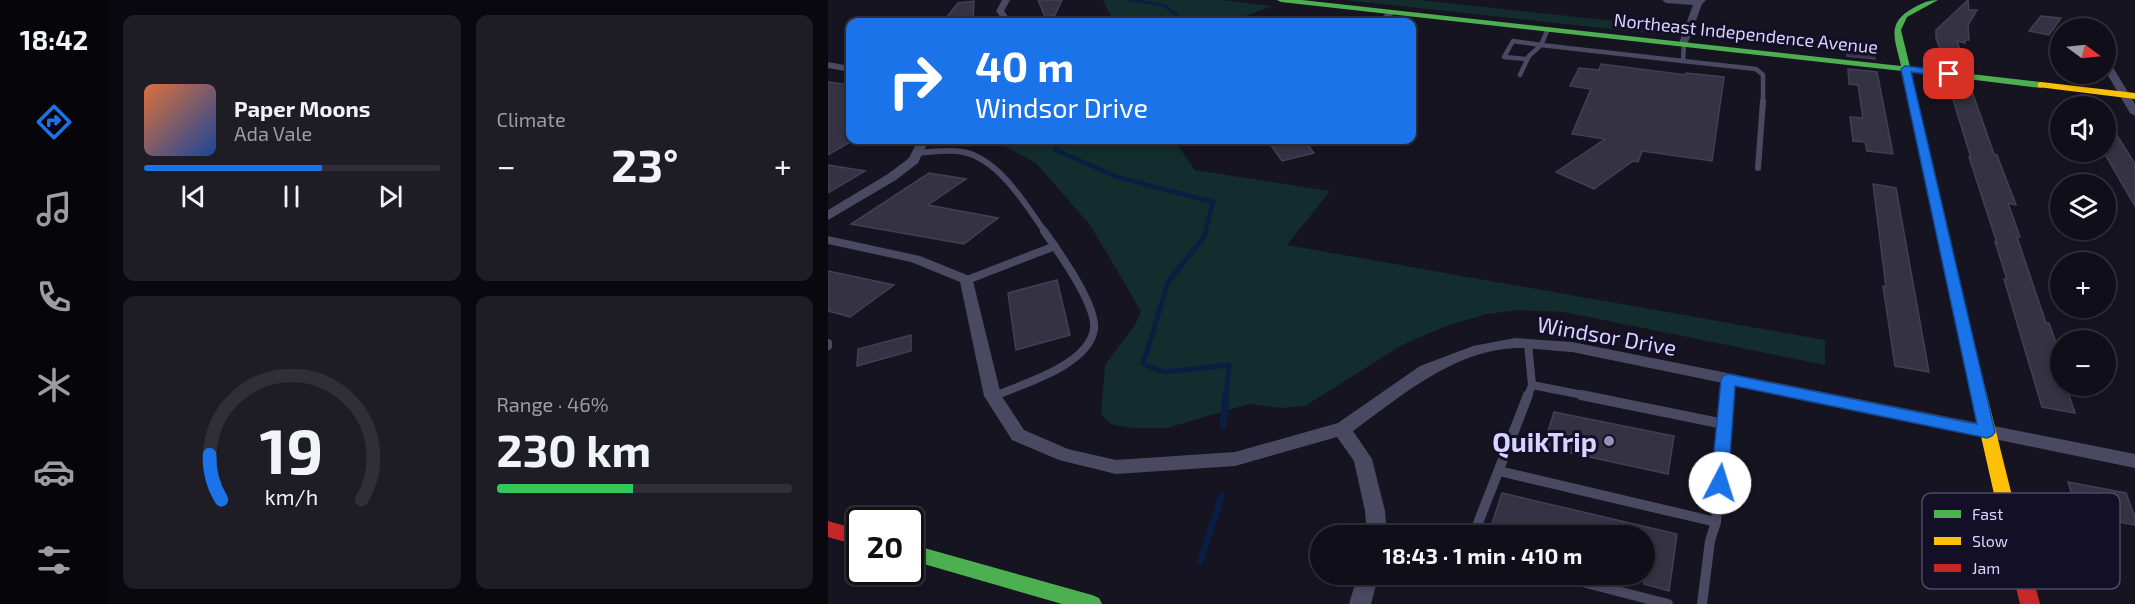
<!DOCTYPE html>
<meta charset="utf-8">
<style>
body{margin:0;font-family:"Exo 2",sans-serif;background:#1e1d26;color:#f1f3f6;height:100vh;display:flex;flex-direction:column;font-size:22px;white-space:nowrap}
*{box-sizing:border-box;margin:0}
p{font-size:20px;color:#9c9ca2}
.icon{flex:none;width:33px;height:33px;fill:none;stroke:currentColor;stroke-width:2;stroke-linecap:round;stroke-linejoin:round}
.map{position:relative;flex:1;overflow:hidden}
.panel{display:flex;flex-direction:column;gap:15px;padding:15px;background:#09080e;width:720px}
.panel>*{flex:none}
.guide{position:absolute;left:18px;top:18px;width:570px;height:126px;border-radius:12px;box-shadow:0 3px 9px #0003,0 0 0 2px #302f38;background:#1a73e8;color:#fff;overflow:hidden}
.needle{width:39px;rotate:105deg}
.controls{position:absolute;left:1222px;top:18px;display:grid;gap:12px}
.controls a{display:grid;place-items:center;width:66px;height:66px;border-radius:50%;background:#100f19;box-shadow:0 3px 9px #0003,0 0 0 2px #302f38;font-size:30px}
.speed{position:absolute;left:18px;top:507px;display:flex;gap:12px;font-size:30px;font-weight:700;text-align:center}
.speed>*{display:grid;place-content:center;width:78px;height:78px;border-radius:50%;background:#100f19;box-shadow:0 3px 9px #0003,0 0 0 2px #302f38;line-height:1}
.speed .limit{border:3px solid #111;border-radius:9px;background:#fff;color:#111}
.pin{position:absolute;display:grid;place-items:center;width:51px;height:51px;color:#fff;margin:-26px;border-radius:12px;box-shadow:0 3px 9px #0006}
.me{position:absolute;width:66px;margin:-33px;rotate:5deg;stroke-linejoin:round;filter:drop-shadow(0 0 4px #0008)}
.turn{display:flex;align-items:center;gap:21px;height:126px;padding:0 30px;font-size:27px}
.turn .icon{width:78px;height:78px;stroke-width:2.5}
.turn b{display:block;font-size:42px;line-height:51px}
.big{font-size:45px;font-weight:700;line-height:1.1}
.panel .tile{flex:1;display:flex;flex-direction:column;justify-content:center;gap:9px;min-width:0;padding:0 21px;border-radius:12px;background:#1e1d26}
.panel .dial{align-items:center;gap:0}
.dial svg{height:156px;overflow:visible;fill:none;stroke:#302f38;stroke-width:7;stroke-linecap:round;text-anchor:middle}
.dial text{fill:#f1f3f6;stroke:none}
.song{display:flex;align-items:center;gap:18px}
.cover{width:72px;height:72px;border-radius:9px;background:linear-gradient(135deg,hsl(20 70% 55%),hsl(220 70% 35%))}
.played{height:6px;border-radius:3px;background:linear-gradient(90deg,#1a73e8 60%,#302f38 60%)}
.keys{display:flex;justify-content:space-around;direction:ltr}
.heat{display:flex;justify-content:space-between;align-items:center;font-size:33px;direction:ltr}
.charge{height:9px;border-radius:4px;background:linear-gradient(90deg,#34c759 46%,#302f38 0)}
.panel .tiles{flex:1;display:grid;gap:15px;grid-template-columns:repeat(2,1fr)}
.trip{position:absolute;left:482px;top:525px;width:345px;height:60px;border-radius:30px;background:#100f19;box-shadow:0 3px 9px #0003,0 0 0 2px #302f38;font-weight:700;line-height:60px;text-align:center}
main{display:flex;flex:1;min-height:0}
.tabs{display:flex;flex-direction:column;width:108px;justify-content:space-around;align-items:center;background:#06060a;color:#9c9ca2}
.tabs .icon{width:42px;height:42px}
.tabs .selected{color:#1a73e8}
.tabs b{font-size:27px;color:#f1f3f6}
.map>svg:first-child{display:block}
.green{fill:#132c2d}
.lines{fill:none;stroke-linecap:round;stroke-linejoin:round}
.stream-far3{stroke:#0b1e41;stroke-width:3}
.stream-far2{stroke:#0b1e41;stroke-width:4.5}
.stream-far1{stroke:#0b1e41;stroke-width:5}
.stream{stroke:#0b1e41;stroke-width:7}
.building{fill:#343243;stroke:#433f54;stroke-width:1.5}
.lane-far3{stroke:#4a4962;stroke-width:4.5}
.lane-far2{stroke:#4a4962;stroke-width:6}
.lane-far1{stroke:#4a4962;stroke-width:8}
.lane{stroke:#4a4962;stroke-width:10}
.street{fill:#4a4962;fill-rule:evenodd}
.fast{fill:#4caf50;fill-rule:evenodd}
.slow{fill:#ffc107;fill-rule:evenodd}
.jam{fill:#c62828;fill-rule:evenodd}
.route{fill:#1a73e8;stroke:#114b97;stroke-width:1.5}
.poi-dot{fill:#9591b1;stroke:#130f26;stroke-width:2}
.labels{text-anchor:middle;dominant-baseline:central;stroke-width:6;stroke-linejoin:round;paint-order:stroke}
.far-street-label{font-size:18px;fill:#d9d4ff;stroke:#130f26}
.street-label{font-size:22px;fill:#d9d4ff;stroke:#130f26}
.near-poi-label{font-size:27px;font-weight:bold;fill:#d9d4ff;stroke:#130f26;text-anchor:end}
.key{fill:#130f26;stroke:#4e4a67;stroke-width:1.5}
.key-label{font-size:16px;fill:#d9d4ff}
</style>
<main>
<nav class="tabs">
<b>18:42</b>
<svg class="icon selected" aria-label="directions" viewBox="0 0 24 24"><path d="M12 3l9 9-9 9-9-9zM9 14v-3h6M13 9l2 2-2 2"/></svg>
<svg class="icon" aria-label="music" viewBox="0 0 24 24"><path d="M9 18V5l10-2v13"/><circle cx="6" cy="18" r="3"/><circle cx="16" cy="16" r="3"/></svg>
<svg class="icon" aria-label="phone" viewBox="0 0 24 24"><path d="M5 4h4l2 5-3 2q2 4 5 5l2-3 5 2v4C11 20 4 13 5 4z"/></svg>
<svg class="icon" aria-label="climate" viewBox="0 0 24 24"><path d="M12 3v18M4 7l16 10M4 17L20 7"/></svg>
<svg class="icon" aria-label="car" viewBox="0 0 24 24"><path d="M5 17H2v-5l4-1 3-4h7l3 4 3 1v5h-3M9 17h6M6 11h13"/><circle cx="7" cy="17" r="2"/><circle cx="17" cy="17" r="2"/></svg>
<svg class="icon" aria-label="filters" viewBox="0 0 24 24"><path d="M4 7h16M4 17h16"/><circle cx="9" cy="7" r="2"/><circle cx="15" cy="17" r="2"/></svg>
</nav>
<section class="panel">
<div class="tiles">
<div class="tile">
<div class="song"><i class="cover"></i><div><b>Paper Moons</b><p>Ada Vale</p></div></div>
<div class="played"></div>
<div class="keys"><svg class="icon" aria-label="previous" viewBox="0 0 24 24"><path d="M18 5L8 12l10 7zM5 5v14"/></svg><svg class="icon" aria-label="pause" viewBox="0 0 24 24"><path d="M8 5v14M16 5v14"/></svg><svg class="icon" aria-label="next" viewBox="0 0 24 24"><path d="M6 5l10 7-10 7zM19 5v14"/></svg></div>
</div>
<div class="tile"><p>Climate</p>
<div class="heat"><a>−</a><b class="big">23°</b><a>+</a></div>
</div>
<div class="tile dial"><svg viewBox="0 0 100 80">
<path d="M14 69A42 42 0 1 1 86 69"/>
<path d="M14 69A42 42 0 0 1 8 46" stroke="#1a73e8"/>
<text x="50" y="56" font-size="32" font-weight="700">19</text>
<text x="50" y="72" font-size="11">km/h</text>
</svg></div>
<div class="tile"><p>Range · 46%</p><b class="big">230 km</b><div class="charge"></div></div>
</div>
</section>
<div class="map">
<svg width="1307" height="604" viewBox="0 0 1307 604">
<rect width="100%" height="100%" fill="#161421"/>
<g class="green">
<path d="M275 0H395L445 6 401 22H286Z"/>
<path d="M517 0H592L862 29 855 37Z"/>
<path d="M120 140 199 142 200 140H346L367 170 502 191 459 245 997 340V365L736 312 691 310 659 314 618 326 574 345 477 406 454 408 421 404 339 428H302L282 424 273 414 277 365 308 323 313 311 262 225 208 163 178 147 142 140Z"/>
</g>
<g class="lines">
<path class="stream-far3" d="M302 0 335 5 348 14V22"/>
<path class="stream-far2" d="M229 140 228 150 289 177 385 202 377 232"/>
<path class="stream-far1" d="M378 231 376 237 340 282 315 364 336 372 401 365 398 396"/>
<g class="stream">
<path d="M395 426 398 395"/>
<path d="M372 562 394 495"/>
</g>
</g>
<g class="building">
<path d="M210 0H234L227 15 217 17Z"/>
<path d="M1140 0 1141 10H1149L1140 25 1141 40H1137V43L1129 41 1137 63H1133L1136 70 1119 68 1108 38V30Z"/>
<path d="M146 1 145 21 115 22 130 3Z"/>
<path d="M1213 16 1233 18 1221 35 1201 31Z"/>
<path d="M1018 44 1043 46 1047 59 1019 56Z"/>
<path d="M773 64 858 75V73L896 77 884 161 814 151 810 162 805 161 766 189 728 172 777 139 744 134 763 89 742 86 751 68 771 70Z"/>
<path d="M1020 69 1049 72 1065 154 1039 151 1037 142 1025 141 1022 117 1035 118 1030 85 1021 84Z"/>
<path d="M1124 81 1141 83 1166 154 1169 155 1188 205 1180 203 1192 237H1189L1218 323H1221L1233 357V386H1238L1247 413 1214 407 1176 279H1179L1167 242 1169 243 1141 157 1143 158 1120 83H1125Z"/>
<path d="M0 82 22 85V142L0 155Z"/>
<path d="M1278 118 1307 164V206L1278 156Z"/>
<path d="M439 140H476L486 153 454 161Z"/>
<path d="M0 165 37 171 0 193Z"/>
<path d="M101 173 138 179 100 205 170 218 136 244 23 224Z"/>
<path d="M1045 184 1068 188 1101 372 1067 366 1055 286 1058 287Z"/>
<path d="M0 271 66 285 22 317 0 311Z"/>
<path d="M229 280 242 335 188 350 180 293Z"/>
<path d="M83 335V351L29 366 30 349Z"/>
<path d="M726 412 846 436 840 474 715 447Z"/>
<path d="M1240 482 1298 493 1307 517V525L1250 514Z"/>
<path d="M674 493 849 534 841 591 816 584V536H660Z"/>
</g>
<g class="lines">
<g class="lane-far3">
<path d="M720 29 713 45 855 61"/>
<path d="M856 43 855 61 928 69 935 75V103"/>
<path d="M699 59 676 57 685 41 713 45"/>
<path d="M692 75 701 56 713 45"/>
</g>
<g class="lane-far2">
<path d="M89 153C104 152 120 149 135 152 171 159 198 205 217 232"/>
<path d="M930 168 935 101"/>
</g>
<g class="lane-far1">
<path d="M139 280 227 246"/>
<path d="M0 343V346"/>
<path d="M700 344 704 385 760 396"/>
<path d="M166 396C195 384 261 365 266 329 269 305 230 251 216 231"/>
<path d="M700 396 704 385"/>
<path d="M899 396 900 380"/>
</g>
<g class="lane">
<path d="M753 395 896 424"/>
<path d="M166 396 168 395"/>
<path d="M671 471 888 522 899 395"/>
<path d="M645 536 700 395"/>
<path d="M723 574 840 604"/>
<path d="M874 604 882 541 888 522"/>
</g>
<g class="street">
<path d="M174 0H182L176 11 184 22H176L168 11Z"/>
<path d="M834 0H878L874 4 859 45 851 43 865 5 838 3Z"/>
<path d="M560 11 567 13 558 22H549Z"/>
<path d="M1278 61 1283 64 1307 104V116L1302 113 1278 72Z"/>
<path d="M0 62 22 66V72L0 68Z"/>
<path d="M90 140H101L90 163 68 180 0 220V210L60 174 81 158Z"/>
<path d="M0 236 92 256 144 277 173 395 196 430 240 449 288 460 407 452 510 423 592 366 645 346 687 338 744 342 1307 454V468L744 352C726 351 707 348 688 348 626 350 572 397 525 431L544 459 557 511 559 536H539L537 511 526 461 509 437 407 466 288 474 231 460 184 440 156 396 132 282 83 262 0 244Z"/>
<path d="M530 574H551L543 604H521Z"/>
</g>
<g class="fast">
<path d="M449 0H474L1073 66C1067 38 1057 23 1087 7 1095 3 1100 0 1110 0L1079 17 1073 30 1082 67 1213 82 1218 85 1213 88 1083 72 1145 339 1138 344 1131 339 1074 71 453 2Z"/>
<path d="M82 544 264 595 271 598 274 604H234L82 560Z"/>
</g>
<g class="slow">
<path d="M1213 82 1307 93V99L1210 87V83Z"/>
<path d="M1138 334 1145 339 1189 516 1186 521 1180 523 1174 521 1171 516 1131 339Z"/>
</g>
<g class="jam">
<path d="M1180 509 1186 511 1189 516 1212 604H1192L1171 516 1174 511Z"/>
<path d="M0 521 32 530V546L0 537Z"/>
</g>
</g>
<path class="route" d="M1077 66 1121 71 1125 74 1121 77 1083 72 1167 432 1164 436 1159 438 907 386 900 483 898 488 892 490 885 488 883 483 893 380 895 376 900 374 1149 424 1073 69Z"/>
<circle class="poi-dot" cx="781" cy="441" r="6"/>
<g class="labels">
<g class="far-street-label">
<text transform="translate(918 33) rotate(6)">Northeast Independence Avenue</text>
</g>
<g class="street-label">
<text transform="translate(779 335) rotate(10)">Windsor Drive</text>
</g>
<g class="near-poi-label">
<text x="769" y="441">QuikTrip</text>
</g>
</g>
<rect x="1094" y="493" width="198" height="96" rx="9" class="key"/>
<rect x="1106" y="510" width="27" height="8" fill="#4caf50"/>
<rect x="1106" y="537" width="27" height="8" fill="#ffc107"/>
<rect x="1106" y="564" width="27" height="8" fill="#c62828"/>
<g class="key-label">
<text x="1144" y="520">Fast</text>
<text x="1144" y="547">Slow</text>
<text x="1144" y="574">Jam</text>
</g>
</svg>
<div class="controls">
<a><svg class="needle" viewBox="-14 -14 28 28"><path d="M0-13l5 13h-10z" fill="#e53935"/><path d="M0 13l5-13h-10z" fill="#9c9ca2"/></svg></a>
<a><svg class="icon" aria-label="sound" viewBox="0 0 24 24"><path d="M4 9h4l5-4v14l-5-4H4zM17 9q2 3 0 6"/></svg></a>
<a><svg class="icon" aria-label="layers" viewBox="0 0 24 24"><path d="M12 4l9 5-9 5-9-5zM3 14l9 5 9-5"/></svg></a>
<a>+</a>
<a>−</a>
</div>
<div class="speed"><div class="limit">20</div></div>
<div class="pin" style="left:1121px;top:74px;background:#d93025"><svg class="icon" aria-label="arrive" viewBox="0 0 24 24"><path d="M6 21V4h12l-3 4 3 4H6"/></svg></div>
<svg class="me" style="left:892px;top:483px" viewBox="-20 -20 40 40"><circle r="19" fill="#fff"/><path d="M0-13L10 11 0 6-10 11z" fill="#1a73e8"/></svg>
<div class="trip">18:43 · 1 min · 410 m</div>
<div class="guide">
<div class="turn"><svg class="icon" aria-label="right" viewBox="0 0 24 24"><path d="M7 20v-9h11M14 6l5 5-5 5"/></svg><div><b>40 m</b>Windsor Drive</div></div>
</div>
</div>
</main>
